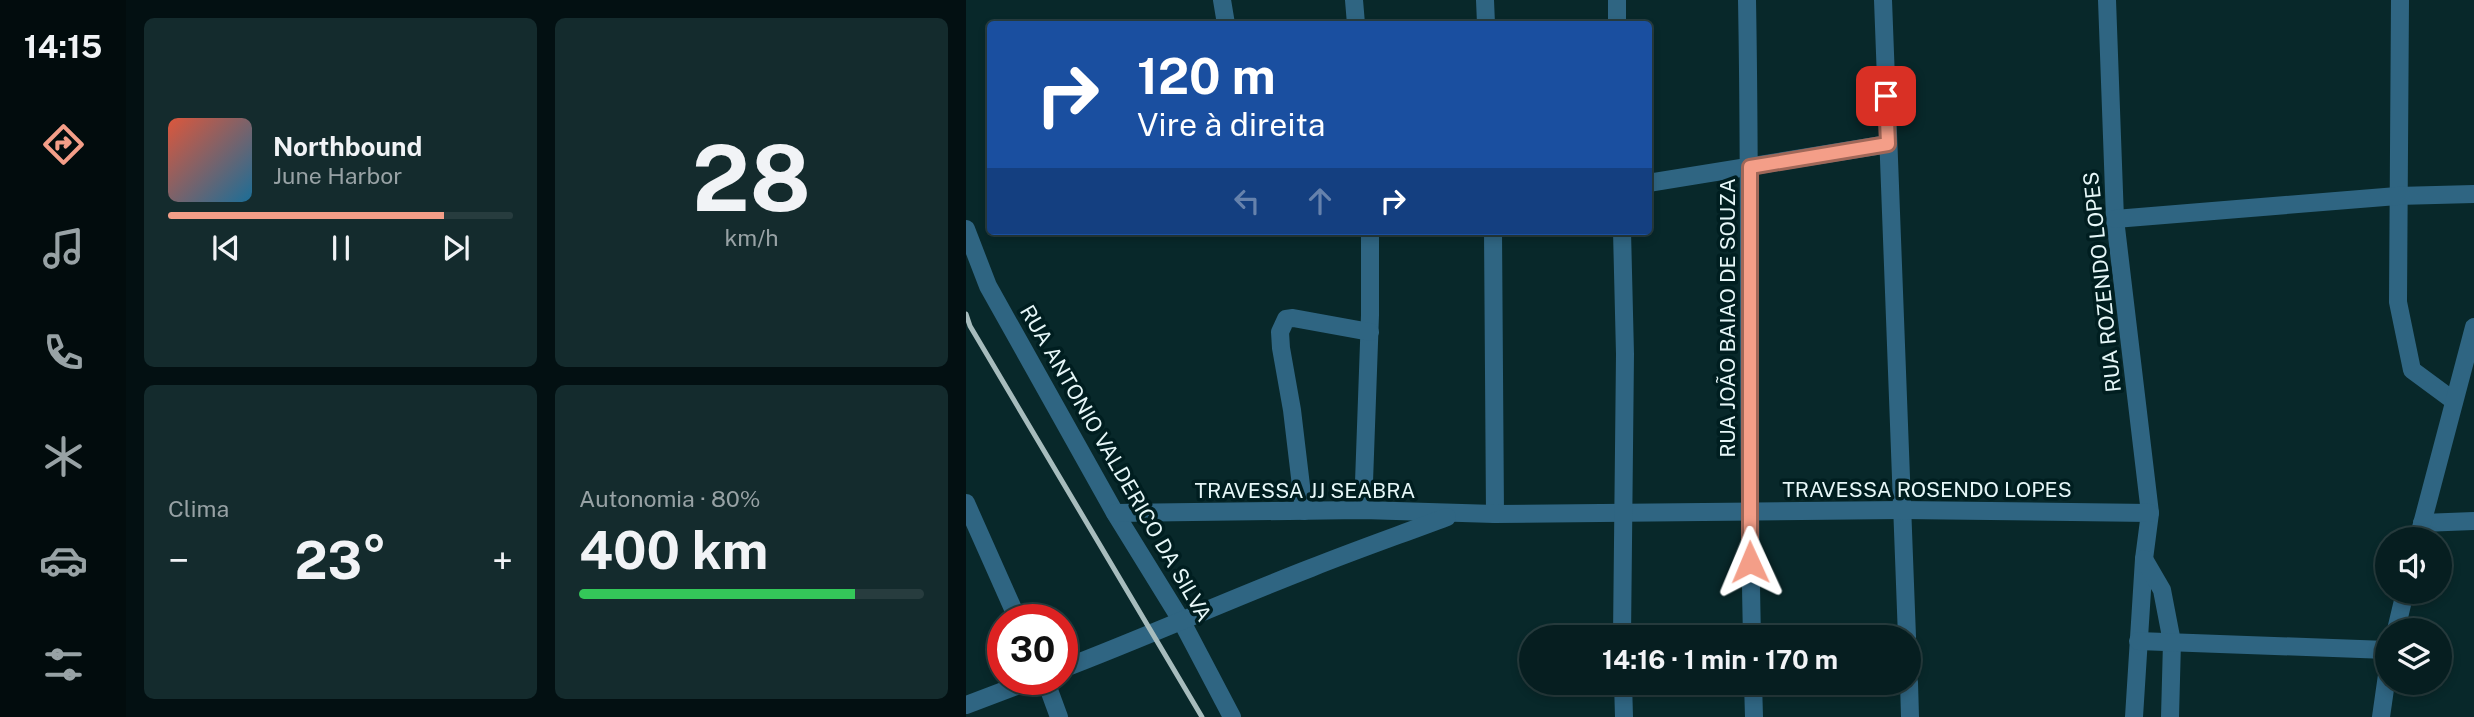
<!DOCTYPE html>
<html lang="pt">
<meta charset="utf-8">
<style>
body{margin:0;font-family:"Public Sans",sans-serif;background:#142b2d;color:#f1f3f6;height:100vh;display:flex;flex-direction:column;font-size:26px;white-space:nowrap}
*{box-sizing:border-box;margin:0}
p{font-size:23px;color:#98a2a5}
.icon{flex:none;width:38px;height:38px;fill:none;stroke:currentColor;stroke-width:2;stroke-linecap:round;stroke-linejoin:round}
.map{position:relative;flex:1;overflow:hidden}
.drawer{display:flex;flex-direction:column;gap:18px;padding:18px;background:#031012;width:840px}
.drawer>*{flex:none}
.hud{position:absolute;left:21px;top:21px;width:665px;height:214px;border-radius:7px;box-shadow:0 4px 10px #0003,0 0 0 2px #273c3e;background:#1a4fa0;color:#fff;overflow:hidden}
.controls{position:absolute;left:1409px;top:527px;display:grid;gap:14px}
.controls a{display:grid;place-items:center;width:77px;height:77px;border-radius:50%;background:#061e20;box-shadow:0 4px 10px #0003,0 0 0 2px #273c3e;font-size:35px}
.speed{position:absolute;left:21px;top:604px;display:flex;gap:14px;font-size:35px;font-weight:700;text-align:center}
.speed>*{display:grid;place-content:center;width:91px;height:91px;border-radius:50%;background:#061e20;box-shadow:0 4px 10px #0003,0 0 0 2px #273c3e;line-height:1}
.speed .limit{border:10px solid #d22;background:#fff;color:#111}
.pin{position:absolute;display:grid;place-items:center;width:60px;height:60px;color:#fff;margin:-30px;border-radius:14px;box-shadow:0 4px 10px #0006}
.me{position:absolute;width:77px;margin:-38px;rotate:359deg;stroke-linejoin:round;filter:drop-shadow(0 0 5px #0008)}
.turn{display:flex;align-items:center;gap:24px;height:147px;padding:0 35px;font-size:32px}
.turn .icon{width:91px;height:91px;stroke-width:2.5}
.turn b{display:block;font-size:49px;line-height:60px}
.lanes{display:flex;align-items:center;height:66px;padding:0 35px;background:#0003;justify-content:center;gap:35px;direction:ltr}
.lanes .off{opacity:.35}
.big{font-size:52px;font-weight:700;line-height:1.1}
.drawer .tile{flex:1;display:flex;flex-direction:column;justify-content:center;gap:10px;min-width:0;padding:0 24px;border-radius:10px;background:#142b2d}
.drawer .dial{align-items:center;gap:0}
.dial b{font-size:91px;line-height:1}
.song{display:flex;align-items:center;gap:21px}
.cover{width:84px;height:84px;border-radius:10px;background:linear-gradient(135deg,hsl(10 70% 55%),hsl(200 70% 35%))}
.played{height:7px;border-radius:4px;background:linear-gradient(90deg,#f49e88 80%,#273c3e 80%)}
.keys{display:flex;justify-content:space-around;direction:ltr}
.heat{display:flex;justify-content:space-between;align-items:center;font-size:38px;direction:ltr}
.charge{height:10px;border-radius:5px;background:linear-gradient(90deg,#34c759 80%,#273c3e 0)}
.drawer .tiles{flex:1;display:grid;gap:18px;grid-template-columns:repeat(2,1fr)}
.trip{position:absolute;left:553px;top:625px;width:402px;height:70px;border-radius:35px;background:#061e20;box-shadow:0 4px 10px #0003,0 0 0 2px #273c3e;font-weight:700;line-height:70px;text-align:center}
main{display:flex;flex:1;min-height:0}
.tabs{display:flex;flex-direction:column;width:126px;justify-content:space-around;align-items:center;background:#020c0d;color:#98a2a5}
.tabs .icon{width:49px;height:49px}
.tabs .on{color:#f49e88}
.tabs b{font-size:32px;color:#f1f3f6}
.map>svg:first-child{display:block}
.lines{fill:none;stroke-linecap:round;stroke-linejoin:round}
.minor{stroke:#2f6582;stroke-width:18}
.rail{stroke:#a7bcbd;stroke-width:5}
.route-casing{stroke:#9f6758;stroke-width:18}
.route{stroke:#f49e88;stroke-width:12}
.labels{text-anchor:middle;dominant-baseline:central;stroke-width:7;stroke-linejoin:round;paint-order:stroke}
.street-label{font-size:21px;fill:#e6f7f8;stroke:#001e20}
</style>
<main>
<nav class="tabs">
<b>14:15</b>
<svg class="icon on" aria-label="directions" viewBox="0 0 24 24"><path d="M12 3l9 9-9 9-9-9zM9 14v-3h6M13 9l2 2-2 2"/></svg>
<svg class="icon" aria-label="music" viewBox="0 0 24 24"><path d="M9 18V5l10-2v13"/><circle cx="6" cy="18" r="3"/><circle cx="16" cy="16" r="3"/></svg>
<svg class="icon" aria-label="phone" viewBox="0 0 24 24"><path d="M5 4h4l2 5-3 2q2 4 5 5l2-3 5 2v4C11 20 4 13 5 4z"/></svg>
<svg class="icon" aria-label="climate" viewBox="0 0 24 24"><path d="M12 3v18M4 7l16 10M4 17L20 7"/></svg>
<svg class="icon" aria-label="car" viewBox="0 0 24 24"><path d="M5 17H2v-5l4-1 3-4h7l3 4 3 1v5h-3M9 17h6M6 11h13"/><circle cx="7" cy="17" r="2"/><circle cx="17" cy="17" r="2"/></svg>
<svg class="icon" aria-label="filters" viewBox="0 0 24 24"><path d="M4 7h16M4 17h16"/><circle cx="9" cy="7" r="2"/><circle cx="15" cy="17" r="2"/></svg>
</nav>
<section class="drawer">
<div class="tiles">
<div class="tile">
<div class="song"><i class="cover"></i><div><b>Northbound</b><p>June Harbor</p></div></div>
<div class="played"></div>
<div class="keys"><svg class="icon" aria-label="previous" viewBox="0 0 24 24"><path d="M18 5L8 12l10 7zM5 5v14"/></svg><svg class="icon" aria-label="pause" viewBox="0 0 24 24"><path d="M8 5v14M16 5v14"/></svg><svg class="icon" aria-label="next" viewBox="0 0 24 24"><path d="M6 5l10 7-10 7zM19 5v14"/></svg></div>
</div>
<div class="tile dial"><b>28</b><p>km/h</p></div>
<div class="tile"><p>Clima</p>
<div class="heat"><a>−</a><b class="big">23°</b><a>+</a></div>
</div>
<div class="tile"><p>Autonomia · 80%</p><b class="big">400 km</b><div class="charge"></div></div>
</div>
</section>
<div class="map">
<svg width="1508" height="717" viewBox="0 0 1508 717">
<rect width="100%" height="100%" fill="#08282a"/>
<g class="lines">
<g class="minor">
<path d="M256 0 260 24"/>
<path d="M388 0 390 24"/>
<path d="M519 0 520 24"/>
<path d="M651 0V24"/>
<path d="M781 0C785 212 781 425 786 637"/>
<path d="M917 0 941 637"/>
<path d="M1141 0 1149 219 1184 513 1178 559 1168 717"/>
<path d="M1434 0 1432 302 1446 370 1488 401"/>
<path d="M682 183 922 144"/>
<path d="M1149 219 1431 196 1508 194"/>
<path d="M0 229 22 286 149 513 215 620 266 717"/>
<path d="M527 231 529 514"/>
<path d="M0 503 52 620"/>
<path d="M397 510 404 315V231"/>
<path d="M338 511 326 410 315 348 314 332 320 319 327 318 404 332"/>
<path d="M149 513 397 510 529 514 935 510 1184 513"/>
<path d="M1456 523 1508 521"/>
<path d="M1452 539 1508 327"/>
<path d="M1178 559 1196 590 1206 642 1204 717"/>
<path d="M1430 630 1439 592"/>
<path d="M656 637 659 354 656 231"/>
<path d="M1172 641 1421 650"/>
<path d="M96 669C180 637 262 600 345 568 390 550 436 534 481 517"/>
<path d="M79 679 93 717"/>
<path d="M657 682 658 717"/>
<path d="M787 682 788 717"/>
<path d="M943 682 944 717"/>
<path d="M0 705 69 679"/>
<path d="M1415 717 1421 675"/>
</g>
<path class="rail" d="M0 314 4 326 236 717"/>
</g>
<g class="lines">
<defs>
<path id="route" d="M784 562V167L922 144 920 96"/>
</defs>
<use href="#route" class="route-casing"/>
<use href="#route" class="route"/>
</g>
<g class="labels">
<g class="street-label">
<text transform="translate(1136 282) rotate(-96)">RUA ROZENDO LOPES</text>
<text transform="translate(761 318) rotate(-90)">RUA JOÃO BAIAO DE SOUZA</text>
<text transform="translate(150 463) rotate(60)">RUA ANTONIO VALDERICO DA SILVA</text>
<text x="961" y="489">TRAVESSA ROSENDO LOPES</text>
<text x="339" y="490">TRAVESSA JJ SEABRA</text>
</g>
</g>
</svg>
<div class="controls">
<a><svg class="icon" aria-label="sound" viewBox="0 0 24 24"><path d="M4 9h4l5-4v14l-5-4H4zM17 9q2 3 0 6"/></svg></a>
<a><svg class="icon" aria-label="layers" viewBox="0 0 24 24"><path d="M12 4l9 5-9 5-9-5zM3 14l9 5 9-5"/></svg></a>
</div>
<div class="speed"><div class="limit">30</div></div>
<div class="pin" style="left:920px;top:96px;background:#d93025"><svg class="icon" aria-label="arrive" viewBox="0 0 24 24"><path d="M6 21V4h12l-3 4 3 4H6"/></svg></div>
<svg class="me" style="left:784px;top:562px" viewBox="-20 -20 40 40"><path d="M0-17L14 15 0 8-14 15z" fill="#f49e88" stroke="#fff" stroke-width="4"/></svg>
<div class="trip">14:16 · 1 min · 170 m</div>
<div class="hud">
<div class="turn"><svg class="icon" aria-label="right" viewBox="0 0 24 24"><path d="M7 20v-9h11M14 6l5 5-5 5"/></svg><div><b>120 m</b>Vire à direita</div></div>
<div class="lanes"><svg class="icon off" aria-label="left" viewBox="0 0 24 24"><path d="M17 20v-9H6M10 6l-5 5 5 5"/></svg><svg class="icon off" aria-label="ahead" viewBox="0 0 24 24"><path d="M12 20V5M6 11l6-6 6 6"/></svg><svg class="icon" aria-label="right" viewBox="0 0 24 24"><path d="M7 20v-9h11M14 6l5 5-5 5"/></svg></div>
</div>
</div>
</main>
